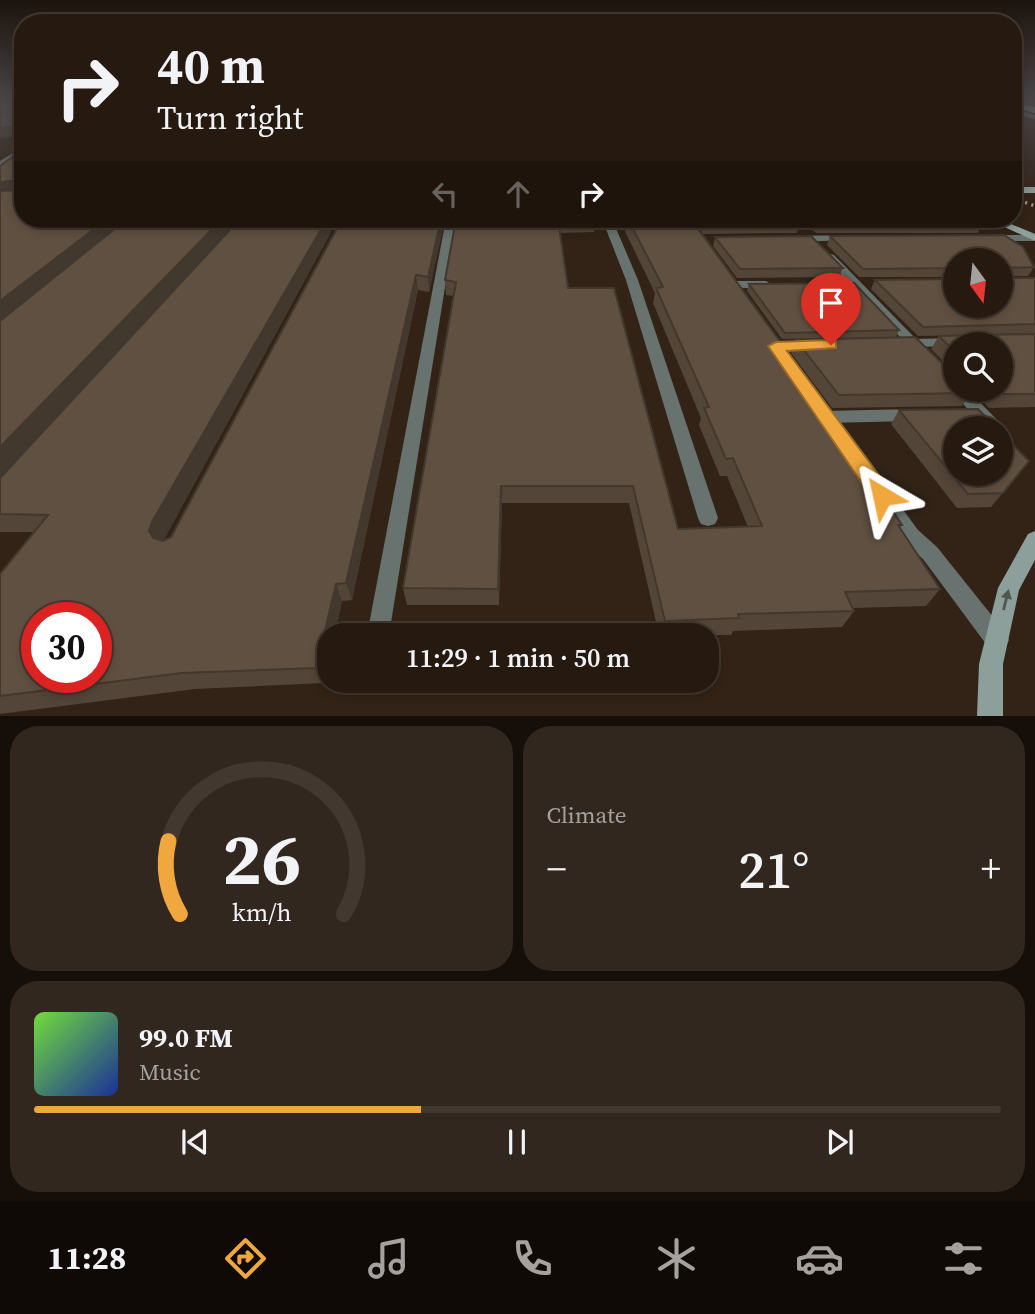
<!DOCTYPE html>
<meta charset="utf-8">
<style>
body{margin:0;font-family:"Source Serif 4",serif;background:#32271e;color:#f1f3f6;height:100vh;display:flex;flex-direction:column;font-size:26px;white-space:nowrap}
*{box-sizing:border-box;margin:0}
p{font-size:23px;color:#a4a19f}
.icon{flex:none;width:38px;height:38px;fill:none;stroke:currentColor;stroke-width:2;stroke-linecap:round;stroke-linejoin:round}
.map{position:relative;height:716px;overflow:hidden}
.drawer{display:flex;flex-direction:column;gap:10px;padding:10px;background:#150e09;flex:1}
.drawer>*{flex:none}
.banner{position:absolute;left:14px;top:14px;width:1008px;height:214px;border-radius:28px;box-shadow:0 4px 10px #0003,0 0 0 2px #423830;background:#261a10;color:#f1f3f6;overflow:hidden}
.needle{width:46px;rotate:165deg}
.tools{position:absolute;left:943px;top:248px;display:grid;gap:14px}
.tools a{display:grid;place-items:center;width:70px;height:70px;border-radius:50%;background:#261a10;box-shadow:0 4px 10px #0003,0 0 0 2px #423830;font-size:35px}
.speed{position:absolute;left:21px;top:602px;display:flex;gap:14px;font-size:35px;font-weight:700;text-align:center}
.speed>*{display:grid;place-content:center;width:91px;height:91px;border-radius:50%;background:#261a10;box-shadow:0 4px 10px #0003,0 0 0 2px #423830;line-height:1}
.speed .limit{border:10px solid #d22;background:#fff;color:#111}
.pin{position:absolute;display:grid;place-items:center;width:60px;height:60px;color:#fff;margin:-72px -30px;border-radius:50% 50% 50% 0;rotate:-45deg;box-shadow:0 0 7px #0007}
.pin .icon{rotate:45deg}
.me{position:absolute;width:77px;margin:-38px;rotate:324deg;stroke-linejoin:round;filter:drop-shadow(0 0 5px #0008)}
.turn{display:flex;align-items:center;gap:24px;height:147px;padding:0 28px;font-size:32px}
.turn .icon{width:91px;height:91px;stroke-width:2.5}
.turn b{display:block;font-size:49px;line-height:60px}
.lanes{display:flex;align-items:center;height:66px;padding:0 28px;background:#0003;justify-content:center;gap:35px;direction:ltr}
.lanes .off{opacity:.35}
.big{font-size:52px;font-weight:600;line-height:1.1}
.drawer .card{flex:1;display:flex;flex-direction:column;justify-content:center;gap:10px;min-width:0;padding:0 24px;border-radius:28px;background:#32271e}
.drawer .dial{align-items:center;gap:0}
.dial svg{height:182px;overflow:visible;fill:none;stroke:#423830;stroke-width:7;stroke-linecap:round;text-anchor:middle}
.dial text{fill:#f1f3f6;stroke:none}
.song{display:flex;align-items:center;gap:21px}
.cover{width:84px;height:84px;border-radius:10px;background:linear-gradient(135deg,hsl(100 70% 55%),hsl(230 70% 35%))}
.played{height:7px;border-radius:4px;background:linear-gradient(90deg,#efa73e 40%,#423830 40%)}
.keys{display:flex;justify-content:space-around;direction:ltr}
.heat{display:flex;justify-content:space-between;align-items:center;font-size:38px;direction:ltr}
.drawer .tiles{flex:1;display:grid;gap:10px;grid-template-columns:1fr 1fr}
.card:last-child{grid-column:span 2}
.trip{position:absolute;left:317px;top:623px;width:402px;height:70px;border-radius:28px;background:#261a10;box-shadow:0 4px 10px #0003,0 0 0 2px #423830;font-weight:600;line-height:70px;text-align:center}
.tab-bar{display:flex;height:112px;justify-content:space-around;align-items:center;background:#0f0a06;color:#a4a19f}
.tab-bar .icon{width:49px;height:49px}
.tab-bar .active{color:#efa73e}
.tab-bar b{font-size:32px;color:#f1f3f6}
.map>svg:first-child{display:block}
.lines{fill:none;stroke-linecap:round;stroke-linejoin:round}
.minor{fill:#687370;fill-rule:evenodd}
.tertiary{fill:#687370;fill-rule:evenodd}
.secondary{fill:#8d9f9a;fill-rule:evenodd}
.trunk{fill:#b6d0ca;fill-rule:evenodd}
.rail{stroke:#9f9389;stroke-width:3.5;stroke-dasharray:2 4.5;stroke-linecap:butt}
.wall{fill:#534538}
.shaded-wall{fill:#43382e}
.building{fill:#605041;stroke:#43382e;stroke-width:2;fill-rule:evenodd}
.oneway{fill:#515651}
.route{fill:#efa73e;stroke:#9b6d28;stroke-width:2}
</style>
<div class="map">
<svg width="1035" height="716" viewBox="0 0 1035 716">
<rect width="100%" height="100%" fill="#322316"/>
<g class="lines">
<g class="minor">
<path d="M23 147V153L0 167V161Z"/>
<path d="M446 219H456L389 635H367Z"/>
<path d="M602 219H612L638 280 718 518 715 524 708 526 701 524 698 518 626 280Z"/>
<path d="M847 235 851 236V240L794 242 789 239 794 236Z"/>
<path d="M1035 235 1034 241H990L985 238 990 235Z"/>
<path d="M830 254 834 255 916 339 953 338 958 339 960 342 958 345 922 347 916 350 898 346 896 343 902 339 826 259 825 257Z"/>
<path d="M732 281H766L772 285 766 289 728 287V283Z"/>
<path d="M776 342H813L820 346 813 350 771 349 769 346 771 343Z"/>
<path d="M954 386H956V390H968L1002 425 1004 429 1002 433 1001 429H986L954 394 951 390Z"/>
<path d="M913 409 919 411 921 415 919 419 913 421 825 423 819 421 817 417 819 413 825 411Z"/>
<path d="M889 497 896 500 918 530 937 547 1005 632 1009 640 1005 648 997 652 989 648 923 559 904 542 880 505 882 500Z"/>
</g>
<path class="tertiary" d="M1013 109 1035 115V119L1013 113Z"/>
<g class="secondary">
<rect x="1013" y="187" width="22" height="6"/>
<path d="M987 219H999L1035 234V241Z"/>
<path d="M1035 531V560L1019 590 1003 664V716H977L979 664 998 588 1028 534Z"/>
</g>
<path class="trunk" d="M1013 102 1035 107V113L1013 107Z"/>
<g class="rail">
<path d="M1013 184 1035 192"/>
<path d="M1013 198 1035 206"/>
</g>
</g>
<g class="wall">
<path d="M0 166 23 219H239L149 317 338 219 163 541 171 537 445 219 429 292 418 290 352 600 342 601 324 683 195 689 0 714V574L35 532H0Z"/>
<path d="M456 219H595L594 232 560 233 568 288 678 529 748 527 727 476H720L699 425 701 418 653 303 655 293 619 219H800L801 220 797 233 703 234 819 395 818 398 902 525 900 528 940 589 926 606 853 608 854 611 842 627 733 631 731 635H659L629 503H502L499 605H407L403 588 453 296 446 295 445 280Z"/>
<path d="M801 219H985L978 233H816Z"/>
<path d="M830 236 1034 267 1028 276H1005V278H1035V334L918 336 871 289 875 280 1001 306 956 261V277H859L827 245Z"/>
<path d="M715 237 843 268 839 277 737 278 713 246Z"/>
<path d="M749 284 899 330 896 337 782 339 747 291Z"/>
<path d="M1035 335V407L989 408 972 390H1001L956 345V374L931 349 939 336Z"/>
<path d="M796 340 971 393 962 406 832 408 791 353Z"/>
<path d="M899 410 1029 461 991 507 957 508 891 424Z"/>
</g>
<g class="shaded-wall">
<path d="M23 126V136L0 138V127Z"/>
<path d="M16 180 23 192 0 196V182Z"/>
<path d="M107 219H130L0 325V301Z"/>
<path d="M222 219H239L0 480V447Z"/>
<path d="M327 219H338L164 540 161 548 149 531 152 522Z"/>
<path d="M441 219H445L429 292 428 277Z"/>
<path d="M704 221 701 234 696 226Z"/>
<path d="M416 275 418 290 352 600 346 583Z"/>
<path d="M501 486 502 503 499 605 498 589Z"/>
<path d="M336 584 342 601 335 635H329V660L324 683 316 668Z"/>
</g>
<g class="building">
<path d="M0 102H23V126L0 127Z"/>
<path d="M23 149V219H107L0 301V191L18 190 16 180 0 182V166Z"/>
<path d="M127 219H222L0 447V321Z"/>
<path d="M240 219H327L152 522 149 531 153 538 163 541 171 537 342 219H441L428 277 416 275 346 583 336 584 316 668 182 673 0 696V574L48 515 0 514V478ZM37 618H96V677H37Z"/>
<path d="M456 219H581H558L568 288H614L678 529 762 526 733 458 726 459 704 408 709 407 656 288 663 287 628 219H800L801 220 704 221 696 226 819 395 816 396 902 525H898L940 589 845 592 854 611 738 614 739 618 665 621 633 486H501L498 589 403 588 456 282 445 280Z"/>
<path d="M820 219H985L821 220Z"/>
<path d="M1004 235 1023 247 1034 267 1006 268 1005 278H1035V324L923 327 875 280 956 279V306H1001V261H956V268L863 269 830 236Z"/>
<path d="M811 236 843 268 740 269 715 237Z"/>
<path d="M854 283 899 330 785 333 749 284Z"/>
<path d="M1034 334 1035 335V394H999L995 390H1001V345H956V353L939 336Z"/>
<path d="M915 337 956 377V390H968L971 393 839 395 796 340Z"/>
<path d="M978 409 997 429H956V474H1001V433L1029 461 1003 493 968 494 899 410Z"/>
</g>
<defs><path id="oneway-solid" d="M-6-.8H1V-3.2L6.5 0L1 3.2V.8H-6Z" transform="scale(1.75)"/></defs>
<use class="oneway" href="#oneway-solid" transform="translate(1006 600) rotate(-76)"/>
<linearGradient id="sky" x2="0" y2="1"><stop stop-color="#1c130c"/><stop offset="0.5" stop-color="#494547"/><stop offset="1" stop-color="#494547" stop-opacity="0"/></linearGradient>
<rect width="1035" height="202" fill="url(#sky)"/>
<path class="route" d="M831 340 836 342V348L787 351 890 490 893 496 890 502 882 505 875 502 768 346 776 342Z"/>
</svg>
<div class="tools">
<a><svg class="needle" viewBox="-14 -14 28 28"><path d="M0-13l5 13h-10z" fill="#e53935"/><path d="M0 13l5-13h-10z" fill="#a4a19f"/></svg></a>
<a><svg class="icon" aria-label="search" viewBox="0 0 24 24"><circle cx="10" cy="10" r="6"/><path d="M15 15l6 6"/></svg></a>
<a><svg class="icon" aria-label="layers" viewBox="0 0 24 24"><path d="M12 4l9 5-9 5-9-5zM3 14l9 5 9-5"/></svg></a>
</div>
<div class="speed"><div class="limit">30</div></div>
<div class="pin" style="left:831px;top:345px;background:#d93025"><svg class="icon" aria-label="arrive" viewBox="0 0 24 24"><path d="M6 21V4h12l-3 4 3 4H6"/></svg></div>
<svg class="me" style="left:882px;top:496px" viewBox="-20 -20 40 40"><path d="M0-17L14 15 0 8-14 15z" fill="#efa73e" stroke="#fff" stroke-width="4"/></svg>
<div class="trip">11:29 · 1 min · 50 m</div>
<div class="banner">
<div class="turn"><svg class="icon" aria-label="right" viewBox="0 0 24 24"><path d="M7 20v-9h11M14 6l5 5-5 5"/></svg><div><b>40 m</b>Turn right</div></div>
<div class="lanes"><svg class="icon off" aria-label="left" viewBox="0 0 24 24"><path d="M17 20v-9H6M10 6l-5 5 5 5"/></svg><svg class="icon off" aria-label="ahead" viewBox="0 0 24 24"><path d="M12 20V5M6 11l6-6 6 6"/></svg><svg class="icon" aria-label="right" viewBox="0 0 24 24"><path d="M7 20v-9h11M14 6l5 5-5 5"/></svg></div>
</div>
</div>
<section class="drawer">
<div class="tiles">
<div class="card dial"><svg viewBox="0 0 100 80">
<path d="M14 69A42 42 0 1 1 86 69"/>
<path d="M14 69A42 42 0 0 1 9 37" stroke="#efa73e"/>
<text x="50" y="56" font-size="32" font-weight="700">26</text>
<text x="50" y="72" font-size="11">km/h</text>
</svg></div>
<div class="card"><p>Climate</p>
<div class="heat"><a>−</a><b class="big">21°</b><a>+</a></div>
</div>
<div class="card">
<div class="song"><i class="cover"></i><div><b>99.0 FM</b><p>Music</p></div></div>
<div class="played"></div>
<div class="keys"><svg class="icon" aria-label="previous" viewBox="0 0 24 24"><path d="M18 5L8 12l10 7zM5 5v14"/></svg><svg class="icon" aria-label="pause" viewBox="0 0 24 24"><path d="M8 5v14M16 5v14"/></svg><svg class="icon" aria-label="next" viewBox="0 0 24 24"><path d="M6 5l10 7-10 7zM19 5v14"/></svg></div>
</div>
</div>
</section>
<nav class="tab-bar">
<b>11:28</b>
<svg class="icon active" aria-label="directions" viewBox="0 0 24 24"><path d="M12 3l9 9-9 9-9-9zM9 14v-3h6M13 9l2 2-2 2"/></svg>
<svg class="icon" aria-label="music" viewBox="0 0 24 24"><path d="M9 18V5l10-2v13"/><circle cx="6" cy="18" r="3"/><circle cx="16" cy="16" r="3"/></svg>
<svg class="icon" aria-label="phone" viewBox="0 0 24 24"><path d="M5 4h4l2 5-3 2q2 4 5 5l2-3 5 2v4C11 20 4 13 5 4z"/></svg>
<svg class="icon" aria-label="climate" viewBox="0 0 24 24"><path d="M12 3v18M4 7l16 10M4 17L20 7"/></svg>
<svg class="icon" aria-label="car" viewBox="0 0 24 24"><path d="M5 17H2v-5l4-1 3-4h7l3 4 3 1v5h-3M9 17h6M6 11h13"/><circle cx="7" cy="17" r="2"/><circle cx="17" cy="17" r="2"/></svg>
<svg class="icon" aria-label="filters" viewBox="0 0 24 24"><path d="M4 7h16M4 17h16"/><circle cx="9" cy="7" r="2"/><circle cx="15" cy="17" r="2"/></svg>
</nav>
